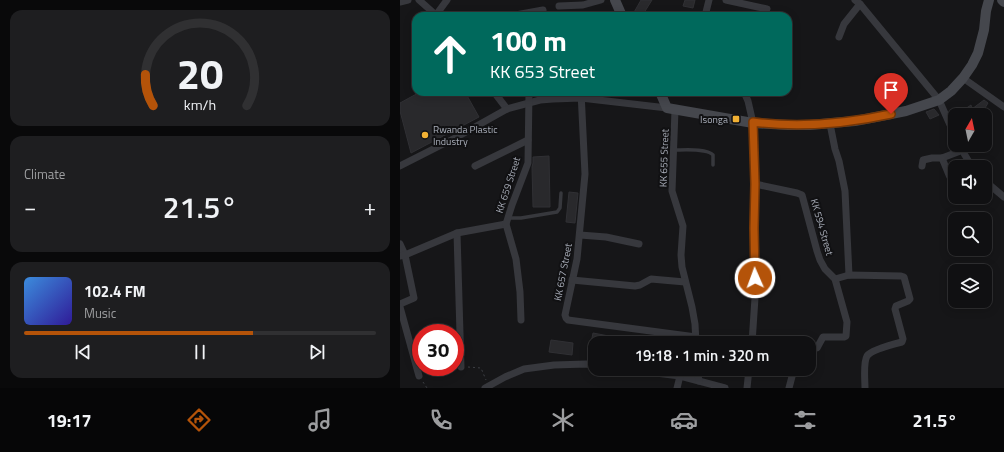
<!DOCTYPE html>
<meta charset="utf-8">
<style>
body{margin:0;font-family:"Titillium Web",sans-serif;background:#1e1e20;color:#f1f3f6;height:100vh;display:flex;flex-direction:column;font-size:15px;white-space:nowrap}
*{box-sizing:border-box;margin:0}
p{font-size:13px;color:#9c9d9f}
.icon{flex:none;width:22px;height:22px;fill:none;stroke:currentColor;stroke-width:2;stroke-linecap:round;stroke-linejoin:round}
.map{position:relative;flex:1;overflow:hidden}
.side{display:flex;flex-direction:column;gap:10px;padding:10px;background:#09090a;width:400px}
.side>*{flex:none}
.top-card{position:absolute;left:12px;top:12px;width:380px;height:84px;border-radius:12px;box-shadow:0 2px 10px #0003,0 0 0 1px #303032;background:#00695c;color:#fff;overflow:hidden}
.needle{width:26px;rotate:9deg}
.buttons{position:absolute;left:548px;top:108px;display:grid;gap:8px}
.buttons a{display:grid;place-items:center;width:44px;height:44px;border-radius:8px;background:#101012;box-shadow:0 2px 10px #0003,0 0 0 1px #303032;font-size:20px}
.speed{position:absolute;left:12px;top:324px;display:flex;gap:8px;font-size:20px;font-weight:700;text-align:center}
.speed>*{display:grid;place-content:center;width:52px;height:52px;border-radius:50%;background:#101012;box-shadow:0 2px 10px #0003,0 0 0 1px #303032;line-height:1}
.speed .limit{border:6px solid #d22;background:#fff;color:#111}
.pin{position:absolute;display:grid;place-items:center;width:34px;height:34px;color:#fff;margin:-41px -17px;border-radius:50% 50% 50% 0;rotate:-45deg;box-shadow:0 0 4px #0007}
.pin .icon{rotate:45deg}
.me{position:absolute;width:44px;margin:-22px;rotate:358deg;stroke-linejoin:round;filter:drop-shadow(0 0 3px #0008)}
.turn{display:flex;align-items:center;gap:14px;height:84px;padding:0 12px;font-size:18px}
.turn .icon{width:52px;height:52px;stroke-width:2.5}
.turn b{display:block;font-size:28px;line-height:34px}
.big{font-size:30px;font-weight:600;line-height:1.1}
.side .card{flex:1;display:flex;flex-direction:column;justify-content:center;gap:6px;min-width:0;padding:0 14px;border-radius:12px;background:#1e1e20}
.side .dial{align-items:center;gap:0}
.dial svg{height:104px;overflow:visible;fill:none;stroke:#303032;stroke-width:7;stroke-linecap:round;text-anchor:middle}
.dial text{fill:#f1f3f6;stroke:none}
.song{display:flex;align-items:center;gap:12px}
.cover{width:48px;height:48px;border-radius:6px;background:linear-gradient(135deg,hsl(210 70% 55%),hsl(250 70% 35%))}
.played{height:4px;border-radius:2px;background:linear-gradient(90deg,#b45309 65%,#303032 65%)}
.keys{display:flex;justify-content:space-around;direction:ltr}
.heat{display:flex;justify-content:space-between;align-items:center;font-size:22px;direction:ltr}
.trip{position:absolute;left:188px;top:336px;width:228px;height:40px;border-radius:12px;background:#101012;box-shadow:0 2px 10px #0003,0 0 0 1px #303032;font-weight:600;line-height:40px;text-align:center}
.dock{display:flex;height:64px;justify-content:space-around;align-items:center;background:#060607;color:#9c9d9f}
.dock .icon{width:28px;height:28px}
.dock .on{color:#b45309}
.dock b{font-size:18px;color:#f1f3f6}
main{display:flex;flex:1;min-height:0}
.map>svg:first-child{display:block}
.building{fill:#29292c;stroke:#303034}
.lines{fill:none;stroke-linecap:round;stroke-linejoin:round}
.path{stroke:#3d3f44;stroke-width:1;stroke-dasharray:2 3;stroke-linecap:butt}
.service{stroke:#37383d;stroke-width:3.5}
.minor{stroke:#37383d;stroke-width:7}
.secondary{stroke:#45474d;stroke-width:10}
.route-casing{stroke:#753606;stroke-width:10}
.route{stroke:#b45309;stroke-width:7}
.poi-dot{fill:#f2b134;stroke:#111113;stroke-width:1.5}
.labels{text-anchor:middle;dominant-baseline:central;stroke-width:4;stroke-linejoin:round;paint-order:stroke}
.poi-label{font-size:10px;fill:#a8adb8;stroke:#111113;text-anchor:end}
.street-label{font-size:10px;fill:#a8adb8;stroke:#111113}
</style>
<main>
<section class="side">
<div class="card dial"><svg viewBox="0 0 100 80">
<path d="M14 69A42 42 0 1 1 86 69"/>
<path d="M14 69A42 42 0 0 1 8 45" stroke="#b45309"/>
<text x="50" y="56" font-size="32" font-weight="700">20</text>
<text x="50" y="72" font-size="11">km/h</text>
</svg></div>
<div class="card"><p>Climate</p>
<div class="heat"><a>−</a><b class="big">21.5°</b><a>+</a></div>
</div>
<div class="card">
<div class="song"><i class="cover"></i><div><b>102.4 FM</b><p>Music</p></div></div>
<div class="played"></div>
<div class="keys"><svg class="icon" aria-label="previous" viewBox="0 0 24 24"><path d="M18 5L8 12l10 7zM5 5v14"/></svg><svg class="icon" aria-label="pause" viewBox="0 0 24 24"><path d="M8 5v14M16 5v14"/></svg><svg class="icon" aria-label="next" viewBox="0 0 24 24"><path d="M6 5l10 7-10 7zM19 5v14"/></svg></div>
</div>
</section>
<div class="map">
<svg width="604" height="388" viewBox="0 0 604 388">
<rect width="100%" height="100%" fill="#161618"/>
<g class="building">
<path d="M241 0H252L242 16H237L233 14Z"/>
<path d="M285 0H295L293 8 283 6Z"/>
<path d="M20 92H65L79 117 11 153 0 111V103Z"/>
<path d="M584 100 588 103 581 115H556L571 105 572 109Z"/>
<path d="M534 109 539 115 530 119 526 112Z"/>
<path d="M149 156 150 207H133L132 167 133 163V157Z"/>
<path d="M169 192 178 193 175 223 166 222Z"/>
<path d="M193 333 209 336 208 343H191Z"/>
<path d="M151 340 173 343 172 355 149 352Z"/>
</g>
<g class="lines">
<g class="path">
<path d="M68 367 81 368 86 380"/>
<path d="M23 382 27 388"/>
</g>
<g class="service">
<path d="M274 150C284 150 307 148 313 155V165"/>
<path d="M108 218H121L157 212 160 208 161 193"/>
</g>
<g class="minor">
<path d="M19 0 37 16"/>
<path d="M326 0 367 9"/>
<path d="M455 0 460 4 539 100 555 136"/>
<path d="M0 2 8 0"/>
<path d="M159 6 183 5 201 0"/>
<path d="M36 15 47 0"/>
<path d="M110 16 143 10"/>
<path d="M305 16 309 0"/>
<path d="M439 37 444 24 460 4"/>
<path d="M563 78 604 107"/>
<path d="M94 92 107 109"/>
<path d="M181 92 185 174 177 259 165 315 166 318 168 320 296 337"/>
<path d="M344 92 348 101 353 123 355 184 397 193 402 195 417 251 420 260 425 269 435 279 447 322 446 336 444 337H423L417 348H409"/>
<path d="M275 110 272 191 283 226 281 255 282 267 292 307 295 324 296 343"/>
<path d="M430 124 435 149 439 161 445 191 449 275"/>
<path d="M559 145 572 167"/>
<path d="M542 158 549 175 555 186"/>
<path d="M0 166 57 137 107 109 140 100 153 99 181 98 267 108"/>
<path d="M75 166 128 140"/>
<path d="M522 166 523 160 532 158H542L563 150"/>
<path d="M585 181 604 197"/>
<path d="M57 233 61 367"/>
<path d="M180 235 206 237 239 244"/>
<path d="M0 244 5 255 14 298 0 304"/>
<path d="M0 256 5 255 57 233 106 224"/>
<path d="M435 279 449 275 501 276 504 277 510 299 508 301 496 306 495 309 503 339 502 342C494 344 471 350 467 356 463 363 465 380 465 388"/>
<path d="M172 280 235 286 240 285 251 279 285 282"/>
<path d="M0 307 19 376"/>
<path d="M121 320 120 292 116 259 106 224 112 205 128 163 129 92"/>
<path d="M352 343 355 298 354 228 355 184"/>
<path d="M223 369 280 376 325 388"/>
<path d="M297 369 299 381"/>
<path d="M85 388 105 377 124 369 154 365 186 364 195 365"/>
<path d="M277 388 280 376"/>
<path d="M347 388 349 369"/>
<path d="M389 388 394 369"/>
</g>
<g class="secondary">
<path d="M215 0 222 16"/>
<path d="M602 0 604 2"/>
<path d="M260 92 267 108 353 123 388 125H410L455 121 476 117 506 111 539 100 551 91 563 78 572 65 578 53 584 30 586 11 589 0"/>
</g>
</g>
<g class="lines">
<defs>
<path id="route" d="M355 278 354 228 355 184 353 122C400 128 445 124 491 114"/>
</defs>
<use href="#route" class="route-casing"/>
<use href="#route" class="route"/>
</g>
<g class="poi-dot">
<rect x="332" y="115" width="8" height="8" rx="2"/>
<circle cx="25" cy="135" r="4"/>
</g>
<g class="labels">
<g class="poi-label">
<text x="328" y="119">Isonga</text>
<text x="33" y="129" text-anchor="start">Rwanda Plastic<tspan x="33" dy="12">Industry</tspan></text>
</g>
<g class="street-label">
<text transform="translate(264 158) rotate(-88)">KK 655 Street</text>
<text transform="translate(108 185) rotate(-72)">KK 659 Street</text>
<text transform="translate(422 227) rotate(74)">KK 594 Street</text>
<text transform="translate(163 272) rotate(-79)">KK 657 Street</text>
</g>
</g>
</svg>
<div class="buttons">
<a><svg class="needle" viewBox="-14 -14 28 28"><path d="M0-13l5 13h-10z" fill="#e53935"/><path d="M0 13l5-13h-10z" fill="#9c9d9f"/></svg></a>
<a><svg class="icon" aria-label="sound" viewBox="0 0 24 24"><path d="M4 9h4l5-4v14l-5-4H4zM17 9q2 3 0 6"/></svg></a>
<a><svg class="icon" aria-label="search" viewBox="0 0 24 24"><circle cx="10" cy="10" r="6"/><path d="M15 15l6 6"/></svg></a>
<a><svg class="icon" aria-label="layers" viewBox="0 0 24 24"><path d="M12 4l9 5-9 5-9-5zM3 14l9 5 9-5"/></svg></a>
</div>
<div class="speed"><div class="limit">30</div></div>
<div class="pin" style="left:491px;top:114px;background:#d93025"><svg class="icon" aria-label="arrive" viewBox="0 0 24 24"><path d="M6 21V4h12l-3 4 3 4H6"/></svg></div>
<svg class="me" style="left:355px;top:278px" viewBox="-20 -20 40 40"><circle r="17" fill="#b45309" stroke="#fff" stroke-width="3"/><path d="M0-11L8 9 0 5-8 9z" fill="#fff"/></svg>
<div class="trip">19:18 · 1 min · 320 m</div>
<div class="top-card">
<div class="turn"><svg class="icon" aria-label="ahead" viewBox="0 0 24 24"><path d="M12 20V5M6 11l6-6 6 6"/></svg><div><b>100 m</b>KK 653 Street</div></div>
</div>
</div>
</main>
<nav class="dock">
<b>19:17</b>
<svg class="icon on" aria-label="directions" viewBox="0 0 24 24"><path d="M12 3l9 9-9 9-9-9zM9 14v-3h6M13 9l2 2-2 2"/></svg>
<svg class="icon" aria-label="music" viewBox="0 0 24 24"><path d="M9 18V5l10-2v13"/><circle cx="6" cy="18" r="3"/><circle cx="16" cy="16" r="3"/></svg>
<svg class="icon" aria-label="phone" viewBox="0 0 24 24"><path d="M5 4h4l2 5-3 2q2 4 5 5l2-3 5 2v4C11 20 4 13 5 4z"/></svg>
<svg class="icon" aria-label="climate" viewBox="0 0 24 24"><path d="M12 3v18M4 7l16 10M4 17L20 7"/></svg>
<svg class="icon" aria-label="car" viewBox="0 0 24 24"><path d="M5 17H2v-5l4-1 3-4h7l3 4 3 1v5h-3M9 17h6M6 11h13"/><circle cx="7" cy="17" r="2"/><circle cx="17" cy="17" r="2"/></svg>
<svg class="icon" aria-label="filters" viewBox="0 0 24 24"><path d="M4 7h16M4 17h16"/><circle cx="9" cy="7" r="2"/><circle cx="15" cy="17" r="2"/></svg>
<b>21.5°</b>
</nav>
